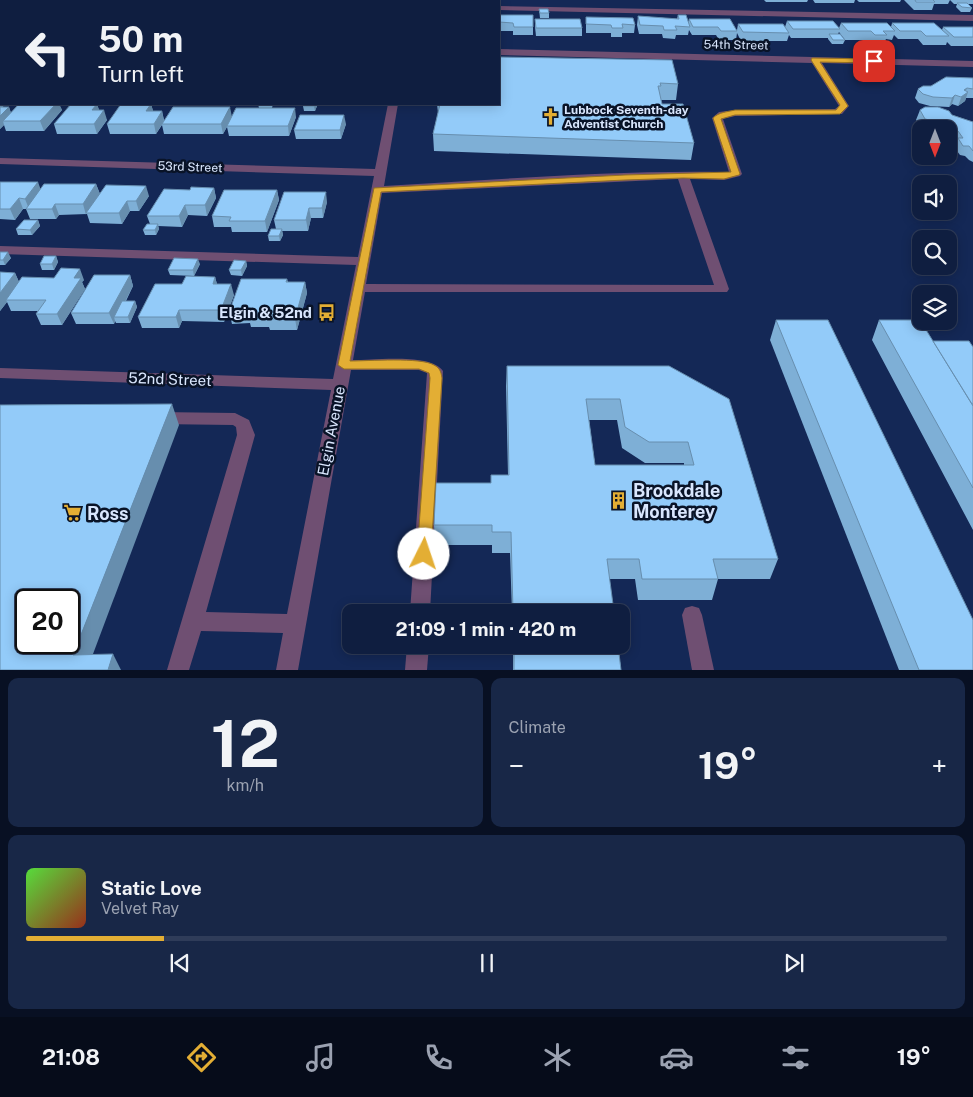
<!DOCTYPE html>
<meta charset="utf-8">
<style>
body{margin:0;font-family:"Public Sans",sans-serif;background:#182747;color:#f1f3f6;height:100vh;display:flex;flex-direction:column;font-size:19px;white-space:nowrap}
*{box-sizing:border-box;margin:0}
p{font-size:16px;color:#9ba2b1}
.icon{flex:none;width:28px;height:28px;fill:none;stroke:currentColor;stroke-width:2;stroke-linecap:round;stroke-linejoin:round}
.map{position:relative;height:670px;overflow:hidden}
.panel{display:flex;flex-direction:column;gap:8px;padding:8px;background:#081023;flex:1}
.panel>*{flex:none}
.top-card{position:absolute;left:0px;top:0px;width:500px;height:105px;box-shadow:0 2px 12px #0003,0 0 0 1px #2f3c59;background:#0f1e40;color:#f1f3f6;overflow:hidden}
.needle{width:32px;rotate:180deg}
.tools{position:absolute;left:912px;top:120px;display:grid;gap:10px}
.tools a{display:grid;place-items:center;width:45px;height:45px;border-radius:10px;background:#0f1e40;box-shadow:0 2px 12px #0003,0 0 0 1px #2f3c59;font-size:25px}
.speed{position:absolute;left:15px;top:589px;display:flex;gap:10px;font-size:25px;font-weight:700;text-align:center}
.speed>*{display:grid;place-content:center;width:65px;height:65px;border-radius:50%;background:#0f1e40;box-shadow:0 2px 12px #0003,0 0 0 1px #2f3c59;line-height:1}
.speed .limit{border:2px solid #111;border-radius:8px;background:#fff;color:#111}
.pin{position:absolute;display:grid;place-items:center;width:42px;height:42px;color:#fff;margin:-21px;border-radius:10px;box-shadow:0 2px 8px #0006}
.me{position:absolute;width:55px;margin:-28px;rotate:4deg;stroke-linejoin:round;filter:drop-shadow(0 0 4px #0008)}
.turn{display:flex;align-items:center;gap:18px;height:105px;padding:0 15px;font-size:22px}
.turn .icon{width:65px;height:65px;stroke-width:2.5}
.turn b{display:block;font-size:35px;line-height:42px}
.big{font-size:38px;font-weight:700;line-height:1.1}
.panel .card{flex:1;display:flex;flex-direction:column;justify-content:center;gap:8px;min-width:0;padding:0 18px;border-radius:10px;background:#182747}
.panel .dial{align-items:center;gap:0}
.dial b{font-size:65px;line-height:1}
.song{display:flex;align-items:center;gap:15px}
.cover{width:60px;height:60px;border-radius:8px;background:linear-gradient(135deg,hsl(110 70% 55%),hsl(10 70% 35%))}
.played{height:5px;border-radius:2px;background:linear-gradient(90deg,#e3ae34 15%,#2f3c59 15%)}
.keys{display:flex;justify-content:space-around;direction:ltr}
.heat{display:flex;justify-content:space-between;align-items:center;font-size:28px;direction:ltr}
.panel .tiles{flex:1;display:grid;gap:8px;grid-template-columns:1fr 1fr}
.card:last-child{grid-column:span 2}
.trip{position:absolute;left:342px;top:604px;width:288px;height:50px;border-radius:10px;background:#0f1e40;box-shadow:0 2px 12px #0003,0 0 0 1px #2f3c59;font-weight:700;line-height:50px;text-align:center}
.tab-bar{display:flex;height:80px;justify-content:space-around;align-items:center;background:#060c1a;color:#9ba2b1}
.tab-bar .icon{width:35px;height:35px}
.tab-bar .current{color:#e3ae34}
.tab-bar b{font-size:22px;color:#f1f3f6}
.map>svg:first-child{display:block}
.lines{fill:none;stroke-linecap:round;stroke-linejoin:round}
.minor{fill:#6f4f72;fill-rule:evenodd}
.wall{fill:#7eafd6;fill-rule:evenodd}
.shaded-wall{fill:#678eae}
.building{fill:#93cbf9;stroke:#678eae;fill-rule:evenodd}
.route{fill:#e3ae34;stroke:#947122}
.labels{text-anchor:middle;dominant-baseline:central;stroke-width:5;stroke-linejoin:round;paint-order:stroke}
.far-street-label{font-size:12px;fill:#d9e6fd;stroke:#091327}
.far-poi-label{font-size:12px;font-weight:bold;fill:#d9e6fd;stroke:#091327;text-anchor:start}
.poi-label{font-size:15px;font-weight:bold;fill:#d9e6fd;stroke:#091327;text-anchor:end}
.street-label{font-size:15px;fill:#d9e6fd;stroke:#091327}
.near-poi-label{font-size:18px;font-weight:bold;fill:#d9e6fd;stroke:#091327;text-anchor:start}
</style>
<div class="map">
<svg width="973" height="670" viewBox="0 0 973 670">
<rect width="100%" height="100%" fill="#142856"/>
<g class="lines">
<g class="minor">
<path d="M128 0H191L192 1H129Z"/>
<rect x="409" y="0" width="8" height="1"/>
<path d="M499 6 973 15V21L499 10Z"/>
<rect x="0" y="37" width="1" height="6"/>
<path d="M499 49 973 61V67L822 63 849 106 842 114 735 116 723 119 742 174 740 176 724 180 690 179 729 289 727 292H365L353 360C373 360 432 353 443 371L430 612H410L427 373 419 370H351L298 670H276L283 633 201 631 189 670H167L237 435 236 427 233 425 157 424 151 422 149 418 151 414 157 412 235 413 249 420 255 435 206 612 287 614 331 390 0 378V368L333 379 356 265 0 254V246L358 257 374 176 0 164V158L375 169 388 104H398L384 186C497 180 611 170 724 172H729L712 118 719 112 735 110 835 109 839 106 812 63 499 55ZM678 179 714 285 366 284 382 193Z"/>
<rect x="0" y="89" width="1" height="6"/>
<path d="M692 606 699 608 702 615 714 670H692L682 615 685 608Z"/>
<path d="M407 645H429L427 670H405Z"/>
</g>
</g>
<g class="wall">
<path d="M3 0H18L19 1H4Z"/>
<rect x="446" y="0" width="29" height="1"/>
<path d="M764 0H808L807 2H766Z"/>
<path d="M813 0H855L854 3H815Z"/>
<path d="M857 0H901L900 2H859Z"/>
<path d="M904 0H973V4H967L972 8 970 12H961L956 7 957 4H954L950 0 948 4H934L932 10H914Z"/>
<rect x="0" y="3" width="1" height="20"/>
<path d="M539 9 549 13V18H540Z"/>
<path d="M499 15 533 27V35H513V31H499Z"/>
<path d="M678 15 688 23 689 19 737 30 738 24 785 27 787 21 839 28 841 23 891 27 892 23 942 30 943 27H973V46H951L947 42 946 45H923L918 39H898L894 35 892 40 886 39 884 43H872L869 40H845L839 32 838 34 845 40 843 44H832L828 39V38H791L789 35 787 41H741L737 33 736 40H719L716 35H692L689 30 688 35H676L675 39 663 38 662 34H639L637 25 638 16 677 19Z"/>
<path d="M586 17 635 25 634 33H622V37H611V33H586Z"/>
<path d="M535 19 582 28V36H536L535 27Z"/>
<rect x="0" y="50" width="1" height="19"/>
<path d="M499 57 678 84 676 100H661L662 104 694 143 691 160 434 151 433 134 438 113 437 104H499Z"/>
<path d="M973 78V98H966L965 101 958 106 952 104 949 107 930 106 919 103 915 98 918 89Z"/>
<path d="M1 104H2L3 107H9L11 113 19 104H59L62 110 44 131H6L4 125 0 129Z"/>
<path d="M97 104 99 110 107 120 97 134H57L54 124Z"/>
<path d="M151 104 153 111H162L164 120 232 116 259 108 258 104H273L272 108 296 117 289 136H229L227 127 223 134H164L162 125 156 134H110L107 124Z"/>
<path d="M305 104H317V106L315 111H304L303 106Z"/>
<path d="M920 110 952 115 973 122V162L969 160 965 156 960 155 954 147 956 142 955 140 949 139V129L922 128 916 120Z"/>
<path d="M346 124 341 139H296L294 130Z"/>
<path d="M0 182 40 189 96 184 100 194 149 196 139 211H130L122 224 90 223 87 214 59 215 56 219H30L26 209H23L15 220 0 219Z"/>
<path d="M214 188 216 198 207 216 188 215 182 227 158 226 159 229 156 235H145L143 230 150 224 147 216 190 190Z"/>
<path d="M277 190 279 200 267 232H232L231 227H214L212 216Z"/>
<path d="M327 202 323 218H311L308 231H282L283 235 280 241H269L268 236 276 229 274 220Z"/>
<path d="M38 220 40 226 32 235H18L16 229Z"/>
<path d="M0 252 11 258 5 265H0Z"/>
<path d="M56 256 58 262 54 270H42L40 264Z"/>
<path d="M246 261 247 266 242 276 231 275 229 270Z"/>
<path d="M200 264 194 276 170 275 168 270Z"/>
<path d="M0 272 15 273 19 282 84 280 82 282 85 289 62 325H41L36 314 38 311H11L7 302 0 311Z"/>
<path d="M130 275 133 286 126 301H135L137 307 130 323H116L115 321 114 324H76L71 313Z"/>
<path d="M215 277 217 284 234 295 224 322 182 321 179 328H142L138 317 182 284Z"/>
<path d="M287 279 288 282H305L307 293 297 330H270L269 327H251L250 323 232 324 229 312Z"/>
<path d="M776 320 973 670H899L770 340Z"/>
<path d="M879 320 933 341 973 347V530L872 340Z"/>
<path d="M507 366H669L778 559 770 579H718L712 600H638L635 579H609L614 612H512L510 553H492V545H435L434 525 491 483 508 475 506 386ZM589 420H617L622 448 645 463H684V465H595Z"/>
<path d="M513 645H618L621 670H513Z"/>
</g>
<g class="shaded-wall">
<path d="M967 88 964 95 968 92 965 101 958 106 964 90Z"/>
<path d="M955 95 952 104 949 107 952 98Z"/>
<path d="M0 101H1V104H2L5 110 0 115Z"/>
<path d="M56 104H59L62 110 44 131 40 121Z"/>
<path d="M97 104 100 113 92 110Z"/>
<path d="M151 104 154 114 146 111Z"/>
<path d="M315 104H317V106L315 111 314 106Z"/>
<path d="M9 107 12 116 3 121 4 125 0 129V116Z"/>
<path d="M230 107 232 117 223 134 221 124Z"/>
<path d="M295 108 296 117 289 136 288 126Z"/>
<path d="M104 110 107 120 97 134 94 124Z"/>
<path d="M162 111 164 121 156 134 154 124Z"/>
<path d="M344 115 346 124 341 139 340 130Z"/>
<path d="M38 182 42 193 29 209 25 199Z"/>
<path d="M96 184 100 194 86 213V215L83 204Z"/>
<path d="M146 186 149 196 139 211 136 201Z"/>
<path d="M214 188 216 198 207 216 205 205Z"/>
<path d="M277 190 279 200 267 232 265 221Z"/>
<path d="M326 192 327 202 323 218 322 208Z"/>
<path d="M19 198 23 209 15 220 10 209Z"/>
<path d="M127 201 130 211 122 224 119 213Z"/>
<path d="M55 204 59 215 56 219 52 209Z"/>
<path d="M185 205 188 215 182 227 179 216Z"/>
<path d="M309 208 311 218 308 231 306 220Z"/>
<path d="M38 220 40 226 32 235 30 230Z"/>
<path d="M158 224 159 229 156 235 155 230Z"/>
<path d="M282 229 283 235 280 241 279 236Z"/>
<path d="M8 252 11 258 5 265 3 260Z"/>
<path d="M56 256 58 262 54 270 52 264Z"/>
<path d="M198 259 200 264 194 276 193 270Z"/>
<path d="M246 261 247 266 242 276 241 270Z"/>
<path d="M80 269 84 280 82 282 85 289 62 325 57 314 74 278Z"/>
<path d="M15 273 20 284 6 300 7 302 0 311V293Z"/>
<path d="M130 275 133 286 117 317H114L115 321 114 324 109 313Z"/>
<path d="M215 277 218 288 213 284Z"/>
<path d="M305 282 307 293 297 330 295 319Z"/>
<path d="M231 284 234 295 224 322 221 310Z"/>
<path d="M135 301 137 307 130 323 128 317Z"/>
<path d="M179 310 182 321 179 328 176 317Z"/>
<path d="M172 404 179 425 87 670 73 655Z"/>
<path d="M113 654 121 670H108Z"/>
</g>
<g class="building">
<path d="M915 0H933L935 2H916Z"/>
<rect x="0" y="3" width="1" height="12"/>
<path d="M957 3H967L972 8 962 7Z"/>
<path d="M539 9H548L549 13H540Z"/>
<path d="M499 15H533V27H514L513 23 499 22Z"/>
<path d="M678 15H686L690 27 675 26 677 30H664L663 26 640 25 638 16 679 19Z"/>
<path d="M586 17 633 18 635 25 622 24 623 28H612L611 25 586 24Z"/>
<path d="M535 19H580L582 28H536Z"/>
<path d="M689 19H730L737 31H721L718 27H693Z"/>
<path d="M787 21H833L840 29H793Z"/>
<path d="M841 23H887L895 31H883L887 35H875L871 31H848Z"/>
<path d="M892 23H934L949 36H926L921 31H900Z"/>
<path d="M738 24H783L789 33 743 32Z"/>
<path d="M943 27H973V37H954Z"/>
<path d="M829 34H840L845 40H833Z"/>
<rect x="0" y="50" width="1" height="10"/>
<path d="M499 57 672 60 678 84 660 83 661 86H658L662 104H683L694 143 433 134 440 104H499Z"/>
<path d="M946 77 973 78V89L967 88 964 90 968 92 961 97 955 95 952 98 933 97 923 94 918 89 923 86H931Z"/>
<path d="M19 104H56L40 121H3Z"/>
<path d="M71 104H97L92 110H104L94 124H54Z"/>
<path d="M121 104H151L146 111H162L154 124H107Z"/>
<path d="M305 104H315L314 106H303Z"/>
<path d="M0 107H9L0 116Z"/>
<path d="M173 107H230L221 124H162Z"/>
<path d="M925 107H938L949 111 952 115 973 122V151L969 146H963L958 138H963L958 131 931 123 934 121 925 119 920 110Z"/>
<path d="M236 108H295L288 126H227Z"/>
<path d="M300 115H344L340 130H294Z"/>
<path d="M0 182H38L25 199 19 198 10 209H0Z"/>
<path d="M44 184H96L83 204H55L52 209H26Z"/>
<path d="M106 185 146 186 136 201H127L119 213H86Z"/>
<path d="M191 187 214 188 205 205H185L179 216H147L164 189 190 190Z"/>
<path d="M224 190H277L265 221H229L231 217 212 216Z"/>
<path d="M284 192H326L322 208H309L306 220H274Z"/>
<path d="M24 220H38L30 230 16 229Z"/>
<path d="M147 224H158L155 230H143Z"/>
<path d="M271 229H282L279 236H268Z"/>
<path d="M0 252H8L3 260H0Z"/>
<path d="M44 256H56L52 264H40Z"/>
<path d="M174 258 198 259 193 270H168Z"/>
<path d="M234 260 246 261 241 270H229Z"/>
<path d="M61 268 80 269 74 278H81L57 314H36L46 300H6L22 277 54 278Z"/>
<path d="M0 272 15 273 0 293Z"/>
<path d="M94 275H130L109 313H71Z"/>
<path d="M186 276 215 277 213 284H231L221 310H179L176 317H138L155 284H182Z"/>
<path d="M241 279H287L286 282H305L295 319H267L269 316H249L250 312H229Z"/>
<path d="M122 301H135L128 317H114Z"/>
<path d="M776 320H828L973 620V670H919Z"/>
<path d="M879 320H920L973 406V488Z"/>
<path d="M933 341H969L973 347V404H972Z"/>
<path d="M507 366H669L729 399 778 559H713L718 579H642L639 559H607L614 612H513L511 532H492V525H434L436 483H491V475H509ZM586 399H620L625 427 649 442H688L694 465H595Z"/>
<path d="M172 404 73 655 113 654 108 670H0V405ZM26 600H69V642H26Z"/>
<path d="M514 645H618L621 670H514Z"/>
</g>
<path class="route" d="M812 58 874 59 878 61 874 63 820 62 848 106 840 114 735 115 721 119 740 174 739 175 724 179 683 178 625 180 381 192 350 361C368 361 421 357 434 365 440 368 441 372 442 378L431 554 429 558 424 560 419 558 417 554 430 378 429 373 419 369H344L338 365 374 188 625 175 731 172 713 118C719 112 727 112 735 110H836L840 105 811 60Z"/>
<defs>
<symbol id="church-bare" viewBox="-9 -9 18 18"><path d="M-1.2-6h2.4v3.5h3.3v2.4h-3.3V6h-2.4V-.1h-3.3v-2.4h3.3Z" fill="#e3ae34" stroke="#091327" stroke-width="2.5" paint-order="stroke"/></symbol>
<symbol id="bus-bare" viewBox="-9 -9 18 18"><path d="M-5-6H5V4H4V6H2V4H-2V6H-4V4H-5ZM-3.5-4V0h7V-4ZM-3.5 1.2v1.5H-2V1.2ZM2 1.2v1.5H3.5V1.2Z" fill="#e3ae34" stroke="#091327" stroke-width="2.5" paint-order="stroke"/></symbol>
<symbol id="building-bare" viewBox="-9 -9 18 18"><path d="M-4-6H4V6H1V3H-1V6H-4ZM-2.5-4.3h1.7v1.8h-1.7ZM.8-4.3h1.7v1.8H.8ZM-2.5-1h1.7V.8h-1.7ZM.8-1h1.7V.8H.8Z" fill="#e3ae34" stroke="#091327" stroke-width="2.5" paint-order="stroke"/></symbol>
<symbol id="supermarket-bare" viewBox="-9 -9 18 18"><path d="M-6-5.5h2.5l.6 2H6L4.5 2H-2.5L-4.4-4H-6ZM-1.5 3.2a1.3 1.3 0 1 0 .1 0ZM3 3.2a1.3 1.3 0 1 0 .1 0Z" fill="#e3ae34" stroke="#091327" stroke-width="2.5" paint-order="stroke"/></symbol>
</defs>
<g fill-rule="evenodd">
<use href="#church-bare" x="538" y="104" width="25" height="25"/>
<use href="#bus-bare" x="314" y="300" width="25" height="25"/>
<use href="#building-bare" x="606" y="488" width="25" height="25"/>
<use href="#supermarket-bare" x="60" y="500" width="25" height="25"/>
</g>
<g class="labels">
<g class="far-street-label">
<text transform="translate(736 45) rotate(1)">54th Street</text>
<text transform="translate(190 167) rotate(2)">53rd Street</text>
</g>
<g class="far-poi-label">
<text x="564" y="110">Lubbock Seventh-day<tspan x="564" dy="14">Adventist Church</tspan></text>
</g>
<g class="poi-label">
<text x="312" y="312">Elgin &amp; 52nd</text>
</g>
<g class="street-label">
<text transform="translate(170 379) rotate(2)">52nd Street</text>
<text transform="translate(331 431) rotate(-79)">Elgin Avenue</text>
</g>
<g class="near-poi-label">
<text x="633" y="490">Brookdale<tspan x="633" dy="21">Monterey</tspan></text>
<text x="87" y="513">Ross</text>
</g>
</g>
</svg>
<div class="tools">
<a><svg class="needle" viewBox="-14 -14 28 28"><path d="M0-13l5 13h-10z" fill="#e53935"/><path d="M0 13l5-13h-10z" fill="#9ba2b1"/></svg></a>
<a><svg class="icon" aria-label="sound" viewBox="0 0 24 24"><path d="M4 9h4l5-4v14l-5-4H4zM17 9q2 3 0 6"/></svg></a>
<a><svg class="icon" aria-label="search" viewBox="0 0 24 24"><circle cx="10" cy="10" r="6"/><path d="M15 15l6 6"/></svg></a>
<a><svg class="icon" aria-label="layers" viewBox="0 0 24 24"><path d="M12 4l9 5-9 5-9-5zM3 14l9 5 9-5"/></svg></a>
</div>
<div class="speed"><div class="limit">20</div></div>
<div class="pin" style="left:874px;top:61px;background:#d93025"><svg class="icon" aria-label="arrive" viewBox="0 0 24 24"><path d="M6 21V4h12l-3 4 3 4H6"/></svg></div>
<svg class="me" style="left:424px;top:554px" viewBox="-20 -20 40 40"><circle r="19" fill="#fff"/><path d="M0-13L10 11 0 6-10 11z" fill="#e3ae34"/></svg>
<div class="trip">21:09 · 1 min · 420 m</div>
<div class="top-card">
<div class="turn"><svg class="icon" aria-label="left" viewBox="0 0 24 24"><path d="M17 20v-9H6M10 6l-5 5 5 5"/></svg><div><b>50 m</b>Turn left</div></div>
</div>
</div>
<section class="panel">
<div class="tiles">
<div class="card dial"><b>12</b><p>km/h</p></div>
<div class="card"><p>Climate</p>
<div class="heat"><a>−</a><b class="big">19°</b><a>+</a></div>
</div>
<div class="card">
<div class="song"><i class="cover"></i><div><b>Static Love</b><p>Velvet Ray</p></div></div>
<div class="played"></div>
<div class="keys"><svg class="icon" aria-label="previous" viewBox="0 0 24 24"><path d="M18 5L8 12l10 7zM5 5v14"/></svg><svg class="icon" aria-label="pause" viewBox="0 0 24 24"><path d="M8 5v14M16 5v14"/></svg><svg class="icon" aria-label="next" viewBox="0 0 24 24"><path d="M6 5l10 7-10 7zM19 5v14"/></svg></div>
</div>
</div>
</section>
<nav class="tab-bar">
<b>21:08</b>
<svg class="icon current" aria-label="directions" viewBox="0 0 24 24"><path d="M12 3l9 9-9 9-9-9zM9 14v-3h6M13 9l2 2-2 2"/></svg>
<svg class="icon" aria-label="music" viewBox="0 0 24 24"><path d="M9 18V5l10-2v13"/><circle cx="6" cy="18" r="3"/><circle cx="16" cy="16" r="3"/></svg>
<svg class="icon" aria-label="phone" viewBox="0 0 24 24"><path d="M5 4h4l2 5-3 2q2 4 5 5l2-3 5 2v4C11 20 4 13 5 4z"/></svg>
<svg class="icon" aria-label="climate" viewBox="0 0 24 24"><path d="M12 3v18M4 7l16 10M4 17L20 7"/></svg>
<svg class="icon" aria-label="car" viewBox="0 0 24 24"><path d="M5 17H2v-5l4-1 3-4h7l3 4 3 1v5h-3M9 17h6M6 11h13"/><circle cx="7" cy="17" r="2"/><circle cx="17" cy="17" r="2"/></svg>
<svg class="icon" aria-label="filters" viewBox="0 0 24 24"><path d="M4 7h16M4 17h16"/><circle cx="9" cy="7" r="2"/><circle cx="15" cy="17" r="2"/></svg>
<b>19°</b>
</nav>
